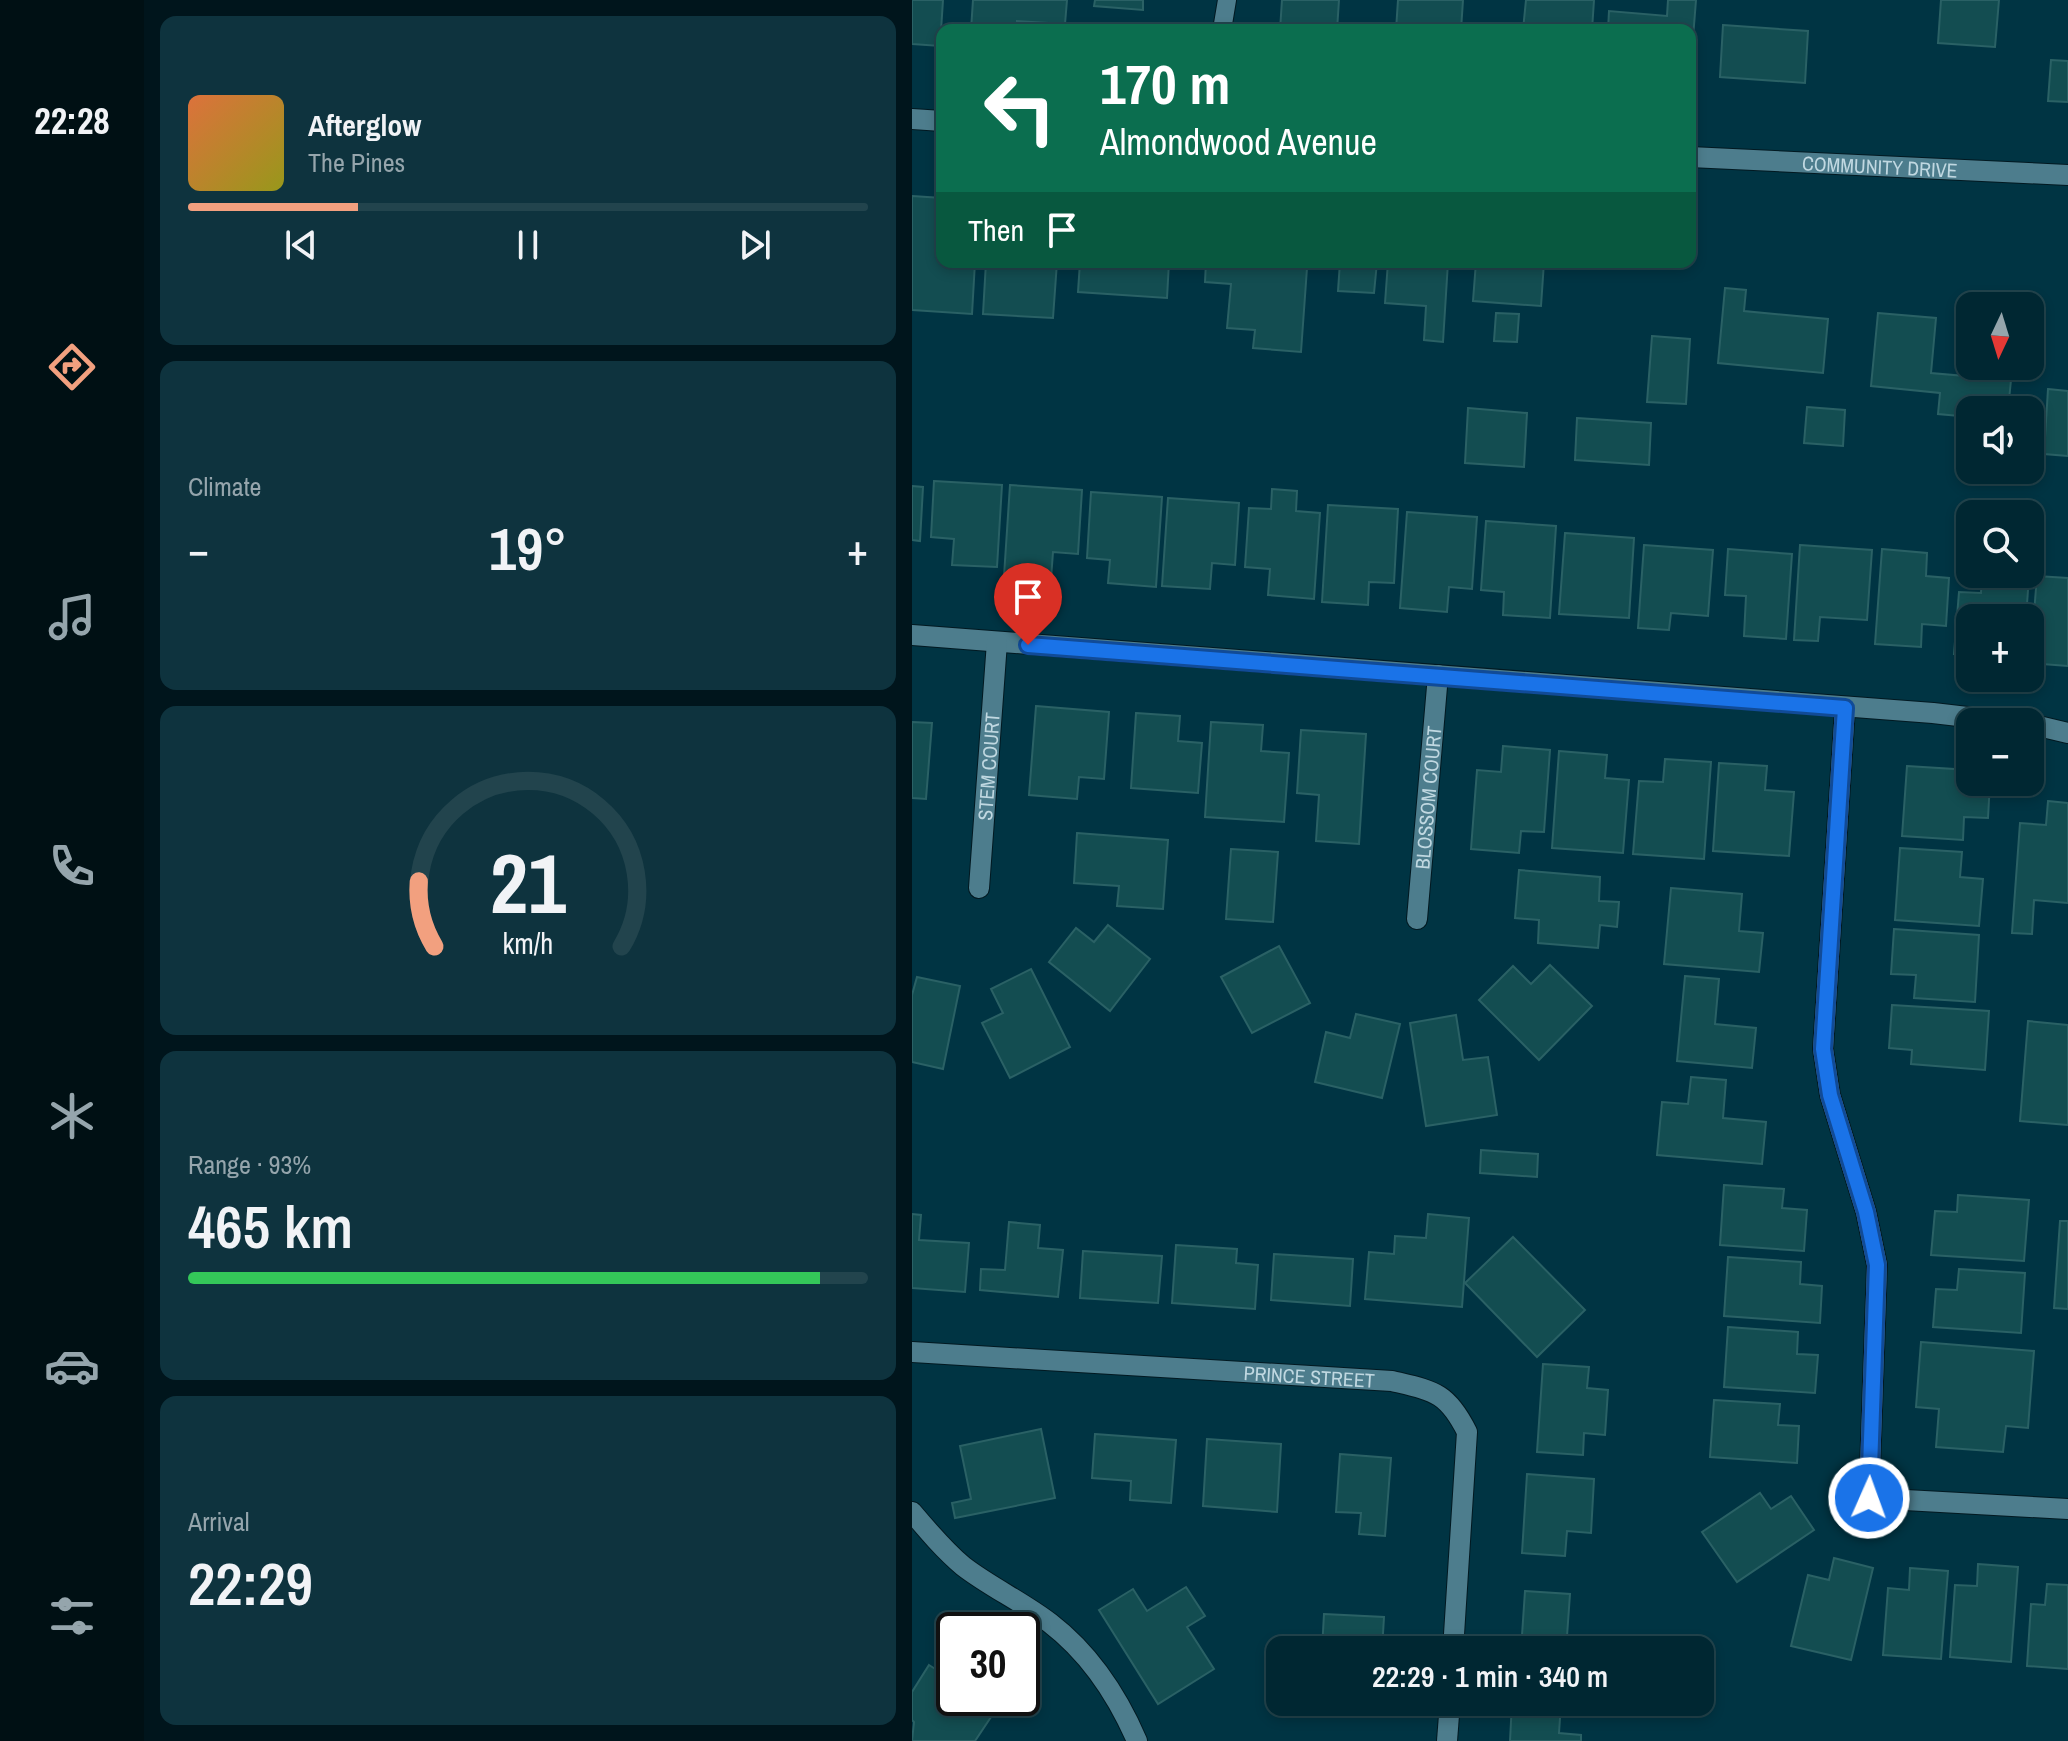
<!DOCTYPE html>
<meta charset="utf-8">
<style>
body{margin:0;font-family:"Archivo Narrow",sans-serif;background:#0e333e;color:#f1f3f6;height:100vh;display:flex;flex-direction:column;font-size:30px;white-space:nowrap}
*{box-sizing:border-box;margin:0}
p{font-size:26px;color:#95a5ac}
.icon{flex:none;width:44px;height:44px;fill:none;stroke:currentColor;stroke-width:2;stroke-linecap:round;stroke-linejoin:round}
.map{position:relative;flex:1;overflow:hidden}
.sheet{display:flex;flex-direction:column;gap:16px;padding:16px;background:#00151c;width:768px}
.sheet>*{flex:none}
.guide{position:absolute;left:24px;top:24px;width:760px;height:244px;border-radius:16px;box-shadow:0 4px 12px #0003,0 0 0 2px #22444d;background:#0b6e4f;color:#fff;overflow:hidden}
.needle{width:52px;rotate:184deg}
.buttons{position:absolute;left:1044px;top:292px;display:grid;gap:16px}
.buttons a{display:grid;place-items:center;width:88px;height:88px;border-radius:16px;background:#002732;box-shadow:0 4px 12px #0003,0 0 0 2px #22444d;font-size:40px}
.speed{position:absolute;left:24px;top:1612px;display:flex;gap:16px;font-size:40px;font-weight:700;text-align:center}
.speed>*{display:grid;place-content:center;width:104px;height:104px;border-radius:50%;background:#002732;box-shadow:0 4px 12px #0003,0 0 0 2px #22444d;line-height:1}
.speed .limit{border:4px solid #111;border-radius:12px;background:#fff;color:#111}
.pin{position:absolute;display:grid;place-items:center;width:68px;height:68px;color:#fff;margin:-82px -34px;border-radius:50% 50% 50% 0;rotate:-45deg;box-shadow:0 0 8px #0007}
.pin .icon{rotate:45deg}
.me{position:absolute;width:88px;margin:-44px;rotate:2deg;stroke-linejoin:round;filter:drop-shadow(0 0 6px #0008)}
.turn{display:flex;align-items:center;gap:28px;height:168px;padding:0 32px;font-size:36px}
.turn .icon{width:104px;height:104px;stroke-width:2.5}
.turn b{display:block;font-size:56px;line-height:68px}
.then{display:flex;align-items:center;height:76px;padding:0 32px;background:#0003;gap:16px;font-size:30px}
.big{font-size:60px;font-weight:600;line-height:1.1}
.sheet .tile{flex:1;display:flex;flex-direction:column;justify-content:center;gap:12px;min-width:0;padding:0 28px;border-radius:16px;background:#0e333e}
.sheet .dial{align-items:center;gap:0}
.dial svg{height:208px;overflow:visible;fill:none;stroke:#22444d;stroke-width:7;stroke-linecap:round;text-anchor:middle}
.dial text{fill:#f1f3f6;stroke:none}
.song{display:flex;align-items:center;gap:24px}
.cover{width:96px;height:96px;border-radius:12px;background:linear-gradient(135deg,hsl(20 70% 55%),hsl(60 70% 35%))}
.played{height:8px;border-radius:4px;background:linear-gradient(90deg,#f2a07f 25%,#22444d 25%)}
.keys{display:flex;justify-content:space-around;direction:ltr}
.heat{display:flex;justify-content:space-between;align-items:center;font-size:44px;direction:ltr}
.charge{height:12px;border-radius:6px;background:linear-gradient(90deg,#34c759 93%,#22444d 0)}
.trip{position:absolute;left:354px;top:1636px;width:448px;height:80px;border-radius:16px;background:#002732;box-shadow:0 4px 12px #0003,0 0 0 2px #22444d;font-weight:600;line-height:80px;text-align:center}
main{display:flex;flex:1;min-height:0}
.tabs{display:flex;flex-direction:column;width:144px;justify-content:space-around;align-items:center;background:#001014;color:#95a5ac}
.tabs .icon{width:56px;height:56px}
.tabs .active{color:#f2a07f}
.tabs b{font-size:36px;color:#f1f3f6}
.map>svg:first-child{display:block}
.building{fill:#134d51;stroke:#2a6165;stroke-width:2}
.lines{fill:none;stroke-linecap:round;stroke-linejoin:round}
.lane-casing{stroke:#021921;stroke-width:20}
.street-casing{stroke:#021921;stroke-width:22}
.lane{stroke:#4d7d8d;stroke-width:18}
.street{stroke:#4d7d8d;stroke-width:20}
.route-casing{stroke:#114b97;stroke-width:20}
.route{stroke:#1a73e8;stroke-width:14}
.labels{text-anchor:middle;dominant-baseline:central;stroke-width:8;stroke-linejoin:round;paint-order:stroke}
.street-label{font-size:20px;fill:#c0d8e1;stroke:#051920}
</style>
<main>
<nav class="tabs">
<b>22:28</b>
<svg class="icon active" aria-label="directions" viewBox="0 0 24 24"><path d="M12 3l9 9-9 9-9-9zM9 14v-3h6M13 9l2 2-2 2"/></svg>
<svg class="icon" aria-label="music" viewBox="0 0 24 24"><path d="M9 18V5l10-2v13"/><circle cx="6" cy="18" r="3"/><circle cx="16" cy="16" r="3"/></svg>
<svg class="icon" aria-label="phone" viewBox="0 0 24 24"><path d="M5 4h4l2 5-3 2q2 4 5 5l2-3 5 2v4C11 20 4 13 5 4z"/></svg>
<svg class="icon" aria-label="climate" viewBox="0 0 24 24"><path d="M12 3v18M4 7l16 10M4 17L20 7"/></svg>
<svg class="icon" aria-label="car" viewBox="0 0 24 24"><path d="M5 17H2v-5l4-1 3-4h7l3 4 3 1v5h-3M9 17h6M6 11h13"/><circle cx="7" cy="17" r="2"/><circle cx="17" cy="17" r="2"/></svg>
<svg class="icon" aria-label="filters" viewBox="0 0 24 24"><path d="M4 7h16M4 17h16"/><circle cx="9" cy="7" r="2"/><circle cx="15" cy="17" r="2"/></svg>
</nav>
<section class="sheet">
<div class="tile">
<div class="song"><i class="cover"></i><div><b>Afterglow</b><p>The Pines</p></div></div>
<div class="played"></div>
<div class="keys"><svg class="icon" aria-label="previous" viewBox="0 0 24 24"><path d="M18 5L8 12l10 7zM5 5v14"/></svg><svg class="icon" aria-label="pause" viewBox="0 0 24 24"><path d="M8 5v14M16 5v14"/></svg><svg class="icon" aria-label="next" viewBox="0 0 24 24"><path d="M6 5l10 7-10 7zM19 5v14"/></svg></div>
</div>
<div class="tile"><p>Climate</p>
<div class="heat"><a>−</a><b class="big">19°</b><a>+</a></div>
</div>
<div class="tile dial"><svg viewBox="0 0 100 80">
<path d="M14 69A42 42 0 1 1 86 69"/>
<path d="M14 69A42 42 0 0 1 8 44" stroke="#f2a07f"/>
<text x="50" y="56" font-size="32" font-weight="700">21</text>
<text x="50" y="72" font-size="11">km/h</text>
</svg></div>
<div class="tile"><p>Range · 93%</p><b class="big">465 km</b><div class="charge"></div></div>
<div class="tile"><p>Arrival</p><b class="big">22:29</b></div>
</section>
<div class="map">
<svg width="1156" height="1741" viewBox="0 0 1156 1741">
<rect width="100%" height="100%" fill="#003443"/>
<g class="building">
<path d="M0 0H31L28 46 0 44Z"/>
<path d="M61 0H155L153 24 105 21V30H59Z"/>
<path d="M183 0H231V10L182 6Z"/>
<path d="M370 0H427L425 30H368Z"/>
<path d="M486 0H551L549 30H484Z"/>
<path d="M614 0H682L680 30H611Z"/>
<path d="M756 0H784L778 76V30H696L697 11 755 16Z"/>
<path d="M1029 0H1087L1083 47 1026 43Z"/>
<path d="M811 25 896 31 893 83 808 77Z"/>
<path d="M1139 60 1156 61V102L1136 101Z"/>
<path d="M0 196 30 198V262H63L60 314 0 310Z"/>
<path d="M74 262H145L141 318 71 314Z"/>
<path d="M168 262H257L255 298 166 292Z"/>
<path d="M294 262H351V265L395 268 389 352 341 348 343 330 315 328 319 284 293 282Z"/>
<path d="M428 262H465L462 293 426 291Z"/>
<path d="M476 262H536L531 342 512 340 514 306 473 303Z"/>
<path d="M564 262H632L629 306 561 301Z"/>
<path d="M813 288 834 290 832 311 916 319 911 373 806 363Z"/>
<path d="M584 313 607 314 605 342 582 341Z"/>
<path d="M966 313 1024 318 1019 373 1099 380 1096 410H1058V417L1026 414 1028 393 959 386Z"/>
<path d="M740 336 778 339 774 404 735 402Z"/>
<path d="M1136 389 1156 391V456L1132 454Z"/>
<path d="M895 407 933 410 931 446 892 443Z"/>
<path d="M556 408 615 413 612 467 553 463Z"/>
<path d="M665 418 739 423 737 465 663 460Z"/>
<path d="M22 481 90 485 85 567 40 565 42 539 19 537Z"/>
<path d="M98 485 170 490 166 554 141 552 139 579 92 576Z"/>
<path d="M0 486 11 487 8 541 0 540Z"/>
<path d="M360 489 385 491 384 511 408 513 402 599 356 595 358 569 333 567 337 508 359 509Z"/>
<path d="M179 492 250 497 244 587 196 583 198 560 175 558Z"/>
<path d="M256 498 327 503 323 565 300 563 298 589 250 586Z"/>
<path d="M416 505 486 509 482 583 457 582 456 605 410 602Z"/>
<path d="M495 512 565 517 560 589 537 587 535 612 488 608Z"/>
<path d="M574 521 644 526 638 618 591 615 592 592 569 590Z"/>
<path d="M653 533 722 538 717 618 647 614Z"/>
<path d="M732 545 801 550 796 616 759 613 757 630 726 628Z"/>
<path d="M888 545 960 550 955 620 908 617 906 641 882 640Z"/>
<path d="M816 549 880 554 874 639 832 636 834 596 813 595Z"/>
<path d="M970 549 1015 553 1014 576 1037 578 1034 626 1010 624 1009 647 963 644Z"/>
<path d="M1070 574 1117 576 1114 618H1058V655L1042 654 1047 592 1069 593Z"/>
<path d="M1125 576 1156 578V666L1118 663Z"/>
<path d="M124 706 197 712 192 779 167 777 165 799 117 795Z"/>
<path d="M224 713 268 716 266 741 290 743 286 793 219 788Z"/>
<path d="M0 722 20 723 14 799 0 798Z"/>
<path d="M299 722 351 725 349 751 377 753 372 822 293 817Z"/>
<path d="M389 730 454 734 447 844 404 841 407 795 385 793Z"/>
<path d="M591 746 638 750 632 832 609 831 607 853 559 849 565 770 589 772Z"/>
<path d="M647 751 695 755 693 778 717 780 711 853 640 848Z"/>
<path d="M753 759 799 762 792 859 721 854 727 781 751 782Z"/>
<path d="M807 763 855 766 853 790 882 792 877 856 801 851Z"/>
<path d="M995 766 1058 770V782H1078L1076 818 1052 817 1051 840 990 836Z"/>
<path d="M1136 801 1156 803V903L1122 900 1120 934 1100 933 1108 823 1134 825Z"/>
<path d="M165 833 256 840 251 909 205 906 207 886 162 883Z"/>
<path d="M988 848 1050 852 1048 877 1071 879 1067 926 983 920Z"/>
<path d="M319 849 366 852 361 922 314 919Z"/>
<path d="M607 870 688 877 687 901 707 902 705 927 688 925 686 948 626 943 627 920 603 918Z"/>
<path d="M759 888 830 894 827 931 851 933 847 972 752 964Z"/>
<path d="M196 925 238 959 198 1011 137 962 164 928 182 942Z"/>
<path d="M982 929 1067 935 1063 1002 1002 998 1004 975 979 974Z"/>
<path d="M367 946 398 1003 340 1033 309 977Z"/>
<path d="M638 965 680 1006 627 1060 567 1000 601 966 619 984Z"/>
<path d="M119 969 158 1047 98 1078 70 1023 91 1013 79 989Z"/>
<path d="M773 976 807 979 803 1024 844 1028 840 1068 765 1061Z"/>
<path d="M5 977 48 986 31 1069 0 1062V995Z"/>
<path d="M980 1005 1077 1011 1073 1070 999 1064 1000 1050 977 1048Z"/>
<path d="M444 1014 488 1024 470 1098 403 1082 414 1032 438 1038Z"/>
<path d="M544 1015 551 1060 576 1057 585 1115 514 1126 498 1023Z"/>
<path d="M1116 1021 1156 1025V1125L1108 1121Z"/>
<path d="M779 1077 814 1080 811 1118 854 1122 850 1164 745 1155 750 1102 776 1104Z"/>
<path d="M569 1150 626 1154 625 1177 568 1173Z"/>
<path d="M812 1185 872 1189 870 1208 895 1210 892 1251 808 1245Z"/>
<path d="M1046 1195 1117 1200 1112 1261 1019 1255 1023 1211 1045 1212Z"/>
<path d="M0 1214 9 1215 7 1240 57 1243 53 1292 0 1288Z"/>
<path d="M516 1214 557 1218 550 1307 453 1299 457 1252 482 1254 483 1236 514 1238Z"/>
<path d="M1148 1221H1156V1309L1142 1308Z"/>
<path d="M97 1222 128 1225 126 1248 151 1250 146 1297 68 1290 69 1269 93 1270Z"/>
<path d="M601 1237 673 1310 625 1357 553 1283Z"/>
<path d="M264 1245 325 1249 324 1263 346 1265 343 1309 260 1303Z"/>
<path d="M171 1251 250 1256 246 1303 168 1298Z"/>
<path d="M362 1254 441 1259 438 1306 359 1300Z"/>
<path d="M816 1257 889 1262 888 1284 910 1286 908 1323 812 1316Z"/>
<path d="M1047 1269 1113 1273 1109 1333 1021 1327 1024 1289 1045 1290Z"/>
<path d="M816 1327 886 1332 885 1354 906 1355 903 1393 812 1387Z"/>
<path d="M1009 1342 1122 1351 1116 1428 1094 1426 1091 1452 1024 1447 1027 1409 1004 1407Z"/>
<path d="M631 1364 677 1367 675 1388 696 1390 693 1435 672 1433 671 1455 625 1452Z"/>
<path d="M802 1400 868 1404 866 1425 887 1426 885 1463 798 1457Z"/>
<path d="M129 1429 143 1498 43 1518 40 1503 59 1499 48 1446Z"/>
<path d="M183 1434 264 1440 259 1503 218 1500 219 1481 180 1478Z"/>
<path d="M295 1439 369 1444 365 1512 291 1506Z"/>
<path d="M428 1454 479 1458 473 1536 447 1534 449 1513 424 1512Z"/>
<path d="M615 1474 682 1479 679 1533 655 1531 653 1556 610 1553Z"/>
<path d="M848 1493 859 1509 879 1496 902 1530 825 1582 790 1532Z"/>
<path d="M922 1558 961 1568 939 1660 879 1646 896 1575 917 1580Z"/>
<path d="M1066 1564 1106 1567 1099 1662 1038 1657 1043 1585 1065 1586Z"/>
<path d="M998 1568 1036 1571 1029 1659 971 1655 976 1588 997 1590Z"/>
<path d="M1135 1584 1156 1585V1669L1115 1666 1119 1604 1133 1605Z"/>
<path d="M274 1587 293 1616 275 1627 302 1669 246 1704 187 1610 221 1589 235 1611Z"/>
<path d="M613 1591 658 1594 654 1650H609Z"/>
<path d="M412 1614 472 1617 470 1650H410Z"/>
<path d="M17 1665 42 1681V1698H69L85 1708 63 1741H0L2 1722 0 1720V1692Z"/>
<path d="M600 1702 649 1703 647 1733 669 1735V1741H598Z"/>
</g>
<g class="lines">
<defs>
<path id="lane" d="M310 30 315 0"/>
<g id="street">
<path d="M0 119 30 121"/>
<path id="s1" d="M778 157 1156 175"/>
<path d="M0 635 1021 713 1098 722"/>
<path d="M933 708 911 1049 918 1095 954 1212 965 1265 957 1498 1156 1509"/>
<path d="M1118 724 1156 733"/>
<path id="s2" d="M67 888 85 642"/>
<path id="s3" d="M505 919 526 675"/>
<path id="s4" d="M0 1352 480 1381C522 1391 535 1392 555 1432L541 1650"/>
<path d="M0 1512C16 1531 32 1550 51 1566 78 1587 111 1602 138 1623 177 1653 206 1697 225 1741"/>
<path d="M535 1741 538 1702"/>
</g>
</defs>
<use href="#lane" class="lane-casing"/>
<use href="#street" class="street-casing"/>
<use href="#lane" class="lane"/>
<use href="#street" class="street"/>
</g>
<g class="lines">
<defs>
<path id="route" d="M116 645 933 708 911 1049 918 1095 954 1212 965 1265 957 1498"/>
</defs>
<use href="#route" class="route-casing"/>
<use href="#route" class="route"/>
</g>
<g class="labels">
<g class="street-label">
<text stroke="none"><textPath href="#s1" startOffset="190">COMMUNITY DRIVE</textPath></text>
<text stroke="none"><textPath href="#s2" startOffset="122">STEM COURT</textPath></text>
<text stroke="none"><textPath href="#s3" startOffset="122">BLOSSOM COURT</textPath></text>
<text stroke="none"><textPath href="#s4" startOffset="398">PRINCE STREET</textPath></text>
</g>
</g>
</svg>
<div class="buttons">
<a><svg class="needle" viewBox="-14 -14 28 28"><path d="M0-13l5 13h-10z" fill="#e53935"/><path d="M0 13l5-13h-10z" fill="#95a5ac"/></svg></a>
<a><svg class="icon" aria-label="sound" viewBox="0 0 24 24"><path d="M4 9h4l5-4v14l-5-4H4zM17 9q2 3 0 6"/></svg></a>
<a><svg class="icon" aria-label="search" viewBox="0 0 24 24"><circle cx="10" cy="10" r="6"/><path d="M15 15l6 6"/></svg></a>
<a>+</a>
<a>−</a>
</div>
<div class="speed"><div class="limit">30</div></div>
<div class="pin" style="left:116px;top:645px;background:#d93025"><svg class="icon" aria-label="arrive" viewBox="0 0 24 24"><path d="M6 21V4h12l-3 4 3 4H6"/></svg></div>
<svg class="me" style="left:957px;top:1498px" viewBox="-20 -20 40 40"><circle r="17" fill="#1a73e8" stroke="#fff" stroke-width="3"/><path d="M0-11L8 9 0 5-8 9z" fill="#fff"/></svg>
<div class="trip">22:29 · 1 min · 340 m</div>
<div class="guide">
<div class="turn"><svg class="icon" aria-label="left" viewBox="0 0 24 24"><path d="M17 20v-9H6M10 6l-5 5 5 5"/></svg><div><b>170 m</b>Almondwood Avenue</div></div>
<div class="then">Then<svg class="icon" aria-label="arrive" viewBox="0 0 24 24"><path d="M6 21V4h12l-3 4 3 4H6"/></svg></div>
</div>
</div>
</main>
